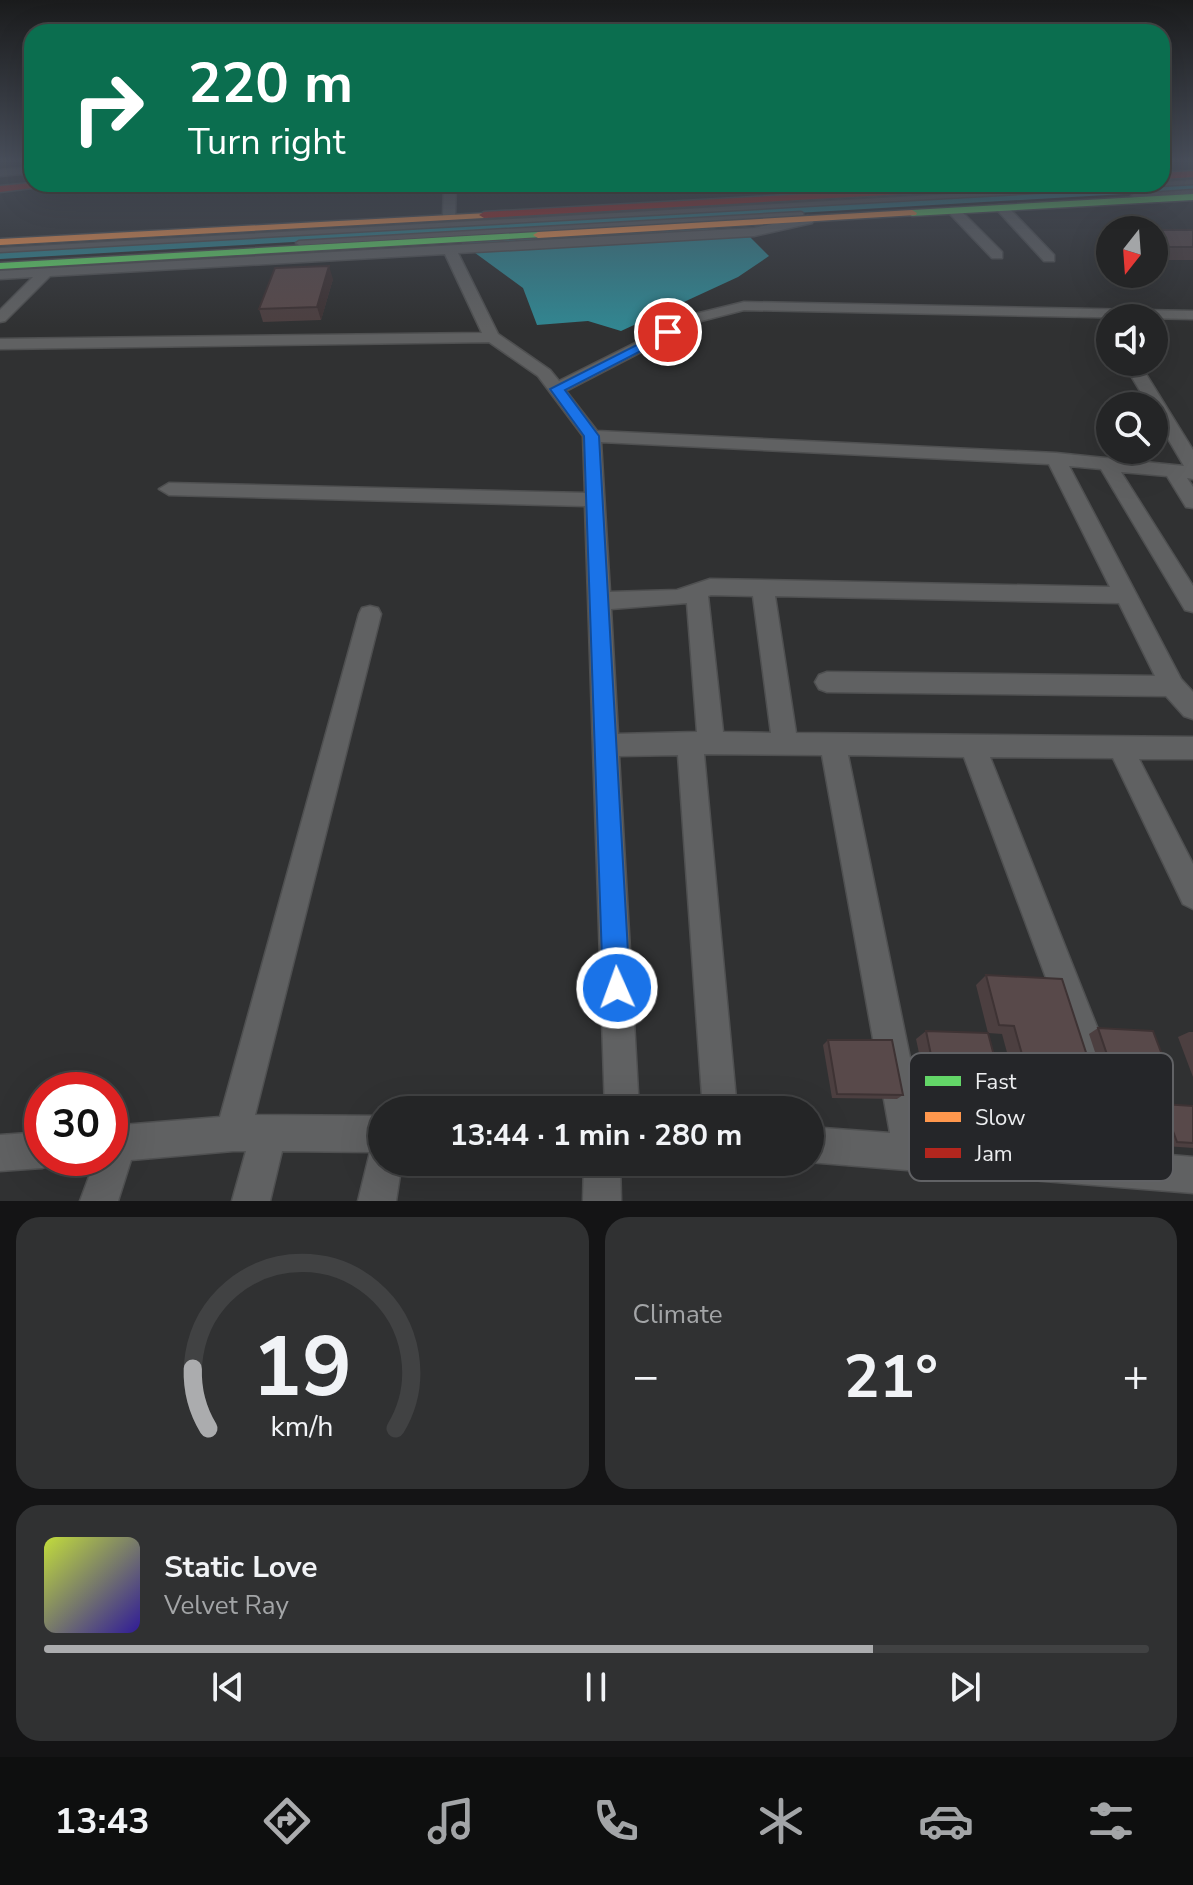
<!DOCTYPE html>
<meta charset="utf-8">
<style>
body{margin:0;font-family:"Nunito Sans",sans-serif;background:#303132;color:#f1f3f6;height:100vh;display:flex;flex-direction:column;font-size:30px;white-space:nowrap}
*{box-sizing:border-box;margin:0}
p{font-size:26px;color:#a3a5a7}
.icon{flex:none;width:44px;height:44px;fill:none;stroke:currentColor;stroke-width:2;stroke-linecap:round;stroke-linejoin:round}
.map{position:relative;height:1201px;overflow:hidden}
.panel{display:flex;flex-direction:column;gap:16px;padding:16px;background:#141415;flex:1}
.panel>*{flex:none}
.banner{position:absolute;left:24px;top:24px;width:1146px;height:168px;border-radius:24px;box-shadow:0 8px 32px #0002,0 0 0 2px #414243;background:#0b6e4f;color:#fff;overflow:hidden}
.needle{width:52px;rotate:197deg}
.fabs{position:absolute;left:1096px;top:216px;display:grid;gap:16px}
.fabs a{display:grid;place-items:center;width:72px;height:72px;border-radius:50%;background:#242526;box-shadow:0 8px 32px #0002,0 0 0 2px #414243;font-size:40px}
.speed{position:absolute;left:24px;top:1072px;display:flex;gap:16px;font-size:40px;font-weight:700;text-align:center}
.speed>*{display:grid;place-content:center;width:104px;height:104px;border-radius:50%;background:#242526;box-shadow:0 8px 32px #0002,0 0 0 2px #414243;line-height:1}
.speed .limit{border:12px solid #d22;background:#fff;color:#111}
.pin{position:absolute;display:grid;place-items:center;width:68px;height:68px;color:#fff;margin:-34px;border:4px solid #fff;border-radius:50%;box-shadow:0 2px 8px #0007}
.me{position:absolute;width:88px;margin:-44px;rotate:358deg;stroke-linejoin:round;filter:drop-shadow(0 0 6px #0008)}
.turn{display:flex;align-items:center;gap:28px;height:168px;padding:0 32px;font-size:36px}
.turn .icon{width:104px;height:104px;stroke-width:2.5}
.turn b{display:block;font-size:56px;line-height:68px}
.big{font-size:60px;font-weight:700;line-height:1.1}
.panel .card{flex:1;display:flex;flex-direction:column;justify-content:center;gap:12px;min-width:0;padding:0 28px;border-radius:24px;background:#303132}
.panel .dial{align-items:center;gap:0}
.dial svg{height:208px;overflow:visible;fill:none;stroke:#414243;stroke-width:7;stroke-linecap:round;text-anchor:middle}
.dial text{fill:#f1f3f6;stroke:none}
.song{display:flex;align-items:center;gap:24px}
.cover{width:96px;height:96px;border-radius:12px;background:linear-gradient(135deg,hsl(70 70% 55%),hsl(250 70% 35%))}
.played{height:8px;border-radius:4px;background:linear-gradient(90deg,#abacae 75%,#414243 75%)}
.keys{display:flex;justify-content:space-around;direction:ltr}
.heat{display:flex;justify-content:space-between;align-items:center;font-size:44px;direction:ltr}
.panel .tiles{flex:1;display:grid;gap:16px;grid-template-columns:1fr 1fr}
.card:last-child{grid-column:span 2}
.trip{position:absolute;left:368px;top:1096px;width:456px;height:80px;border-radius:40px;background:#242526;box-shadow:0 8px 32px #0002,0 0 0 2px #414243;font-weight:700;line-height:80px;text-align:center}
.menu{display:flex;height:128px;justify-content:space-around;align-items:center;background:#0e0f0f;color:#a3a5a7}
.menu .icon{width:56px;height:56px}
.menu .current{color:#abacae}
.menu b{font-size:36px;color:#f1f3f6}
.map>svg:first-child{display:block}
.water{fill:#328691}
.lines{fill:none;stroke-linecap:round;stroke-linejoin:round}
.canal{fill:#328691;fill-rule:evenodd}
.lane-casing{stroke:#4f5051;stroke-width:3}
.street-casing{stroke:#4f5051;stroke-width:3}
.fast-casing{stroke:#4f5051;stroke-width:3}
.slow-casing{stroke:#4f5051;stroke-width:3}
.jam-casing{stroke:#4f5051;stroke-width:3}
.lane{fill:#606162;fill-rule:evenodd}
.street{fill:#606162;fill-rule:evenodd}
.fast{fill:#63d668;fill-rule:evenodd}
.slow{fill:#ff974d;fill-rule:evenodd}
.jam{fill:#b3261e;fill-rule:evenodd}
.wall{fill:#4c3f40}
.shaded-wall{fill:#3e3334}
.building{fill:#58494a;stroke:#3e3334;stroke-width:2}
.route{fill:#1a73e8;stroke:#114b97;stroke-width:2}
.key{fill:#252629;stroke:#616265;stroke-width:2}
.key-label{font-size:22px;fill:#edeef0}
</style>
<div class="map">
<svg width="1193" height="1201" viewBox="0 0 1193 1201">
<rect width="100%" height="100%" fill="#303132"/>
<path class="water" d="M712 228 750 237 769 256 738 277 621 331 588 321 537 325 523 288 456 239Z"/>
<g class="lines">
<path class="canal" d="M1193 182V190L0 259V251Z"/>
<defs>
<g id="lane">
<path d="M1193 180V184L0 252V248L1127 184H1162V182Z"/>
<path d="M1193 190V194L1134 198 1131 196 1134 194Z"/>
<path d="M801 212 803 213V215L299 245 296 243 299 241Z"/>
</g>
<g id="street">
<path d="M32 167V173L0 176V170Z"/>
<path d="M444 184H456L455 216 449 220 443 216Z"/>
<path d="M998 205H1006L1054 255V261H1044L998 211Z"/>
<path d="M950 208H958L1002 252V258H992L950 214Z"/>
<path d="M808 216 814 220 812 223 754 236 458 253 498 334 550 370 559 381 691 315 744 302 1193 311V319L744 310 701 321 566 391 597 431 1056 453 1184 466 1154 415V406H1149L1127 369 1129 366H1141L1193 450V479L1187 478 1193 487V508L1186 507 1167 476 1121 472 1193 586V612L1185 610 1101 469 1069 466 1181 679 1193 692V719L1184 716 1166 696 827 692 819 689 815 682 819 675 827 672 1155 676 1119 603 775 596 796 733 1193 737V759H1139L1193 864V909L1183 904 1113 758 990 757 1147 1153 1193 1157V1193L808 1162 810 1127 890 1133 822 755 704 754 737 1110H703L678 755 619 756 639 1110H605L585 506 169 495 159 489 169 483 585 493 583 436 538 376 489 342 0 349V339L482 333 445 254 50 276 5 321 0 322V310L33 277 0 279V271L754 228ZM601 442 1049 464 1110 587 710 579 677 590 610 592ZM711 595 753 596 771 733 723 732 708 596ZM687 603 697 732 618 734 611 609ZM848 755 964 757 1110 1150 926 1136Z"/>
<path d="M370 606 378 608 381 614 255 1115 382 1116V1162H402L396 1201H358L370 1152 282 1151 270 1201H232L246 1151H233L131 1160 118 1201H80L96 1158H110V1126L220 1117 359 614 362 608Z"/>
<path d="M42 1132V1158H57L55 1163 42 1168 0 1171V1135Z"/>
<path d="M584 1162H620L621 1201H583Z"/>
</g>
<g id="fast">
<path d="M1193 194V200L912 216 907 213 912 210Z"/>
<path d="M538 232 542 233V237L0 269V263Z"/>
</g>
<g id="slow">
<path d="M912 210 917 213 916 215 538 238 533 235 538 232Z"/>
<path d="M488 213V217L484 218 0 245V239Z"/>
</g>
<g id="jam">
<path d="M1193 171V177L1162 179V173Z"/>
<path d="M32 183 64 184 0 192V186Z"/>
<path d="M987 184 990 185V189L484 218 479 215 484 212Z"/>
</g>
</defs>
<use href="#lane" class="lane-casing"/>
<use href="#street" class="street-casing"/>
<use href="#fast" class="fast-casing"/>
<use href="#slow" class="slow-casing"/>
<use href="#jam" class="jam-casing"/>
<use href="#lane" class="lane"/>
<use href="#street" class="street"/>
<use href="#fast" class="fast"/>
<use href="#slow" class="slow"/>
<use href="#jam" class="jam"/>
</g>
<g class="wall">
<path d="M1154 230H1193V260H1163L1154 252Z"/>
<path d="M333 279 321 320 263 322 259 309Z"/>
<path d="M986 975 1096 1083 1136 1139 1119 1145 1056 1141 1041 1088 1020 1086 1032 1127 1018 1133 957 1130 946 1086H926L916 1039 926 1031 1001 1082H1015L1002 1034 988 1033 976 985Z"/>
<path d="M1098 1028 1172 1081 1160 1086 1105 1082 1089 1034Z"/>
<path d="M1189 1032H1193V1077L1178 1037Z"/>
<path d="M828 1040 903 1095 897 1099 832 1098 823 1045Z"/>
<path d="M1163 1104 1193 1106V1148L1165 1146 1152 1109Z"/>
</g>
<path class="shaded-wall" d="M329 266 333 279 321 320 317 307Z"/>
<g class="building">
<path d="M1150 230H1193V247H1169L1154 233V230Z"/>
<path d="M329 266 317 307 259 309 275 268Z"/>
<path d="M986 975 1062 979 1096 1083 1117 1084 1136 1139 1071 1135 1055 1081 1029 1079 1014 1026 999 1025Z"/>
<path d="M1098 1028 1153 1031 1172 1081 1115 1078Z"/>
<path d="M926 1031 988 1033 1001 1082H1019L1032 1127 968 1124 957 1079H936Z"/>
<path d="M828 1040H892L903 1095 837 1094Z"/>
<path d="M1163 1104 1193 1106V1143L1177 1142Z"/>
</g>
<linearGradient id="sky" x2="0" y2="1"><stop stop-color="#1a1b1c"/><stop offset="0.49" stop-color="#484e5a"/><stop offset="1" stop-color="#484e5a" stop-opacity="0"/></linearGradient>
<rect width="1193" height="328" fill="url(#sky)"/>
<path class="route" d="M668 329 674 332 672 335 565 390 599 436 630 988 626 998 617 1002 607 998 603 988 584 436 550 389Z"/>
<rect x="909" y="1053" width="264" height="128" rx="12" class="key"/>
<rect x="925" y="1076" width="36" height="10" fill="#63d668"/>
<rect x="925" y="1112" width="36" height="10" fill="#ff974d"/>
<rect x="925" y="1148" width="36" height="10" fill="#b3261e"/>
<g class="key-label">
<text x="975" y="1089">Fast</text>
<text x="975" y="1125">Slow</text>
<text x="975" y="1161">Jam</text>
</g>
</svg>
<div class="fabs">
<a><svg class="needle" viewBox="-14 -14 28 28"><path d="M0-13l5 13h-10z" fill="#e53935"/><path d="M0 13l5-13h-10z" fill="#a3a5a7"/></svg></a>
<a><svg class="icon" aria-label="sound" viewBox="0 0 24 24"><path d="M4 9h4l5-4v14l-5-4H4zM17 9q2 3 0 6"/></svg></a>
<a><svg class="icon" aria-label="search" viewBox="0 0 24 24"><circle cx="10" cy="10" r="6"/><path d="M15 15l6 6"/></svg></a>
</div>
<div class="speed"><div class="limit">30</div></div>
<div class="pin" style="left:668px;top:332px;background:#d93025"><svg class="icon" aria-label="arrive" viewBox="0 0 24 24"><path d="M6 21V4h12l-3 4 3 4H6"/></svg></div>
<svg class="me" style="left:617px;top:988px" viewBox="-20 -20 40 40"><circle r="17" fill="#1a73e8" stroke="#fff" stroke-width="3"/><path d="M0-11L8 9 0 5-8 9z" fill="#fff"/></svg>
<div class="trip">13:44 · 1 min · 280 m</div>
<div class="banner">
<div class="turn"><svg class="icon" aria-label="right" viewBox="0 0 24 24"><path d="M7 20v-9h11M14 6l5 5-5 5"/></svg><div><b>220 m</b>Turn right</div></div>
</div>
</div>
<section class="panel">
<div class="tiles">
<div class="card dial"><svg viewBox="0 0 100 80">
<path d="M14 69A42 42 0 1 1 86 69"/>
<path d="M14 69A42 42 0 0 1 8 46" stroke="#abacae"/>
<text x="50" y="56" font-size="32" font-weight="700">19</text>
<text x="50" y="72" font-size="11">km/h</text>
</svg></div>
<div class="card"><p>Climate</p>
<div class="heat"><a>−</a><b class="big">21°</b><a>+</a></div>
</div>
<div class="card">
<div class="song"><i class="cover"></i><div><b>Static Love</b><p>Velvet Ray</p></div></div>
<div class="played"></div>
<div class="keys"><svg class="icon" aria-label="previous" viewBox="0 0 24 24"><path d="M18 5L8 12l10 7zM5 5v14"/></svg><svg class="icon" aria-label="pause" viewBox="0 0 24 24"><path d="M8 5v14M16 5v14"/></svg><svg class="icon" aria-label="next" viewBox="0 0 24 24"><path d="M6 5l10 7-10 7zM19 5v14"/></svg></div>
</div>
</div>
</section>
<nav class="menu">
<b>13:43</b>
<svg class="icon current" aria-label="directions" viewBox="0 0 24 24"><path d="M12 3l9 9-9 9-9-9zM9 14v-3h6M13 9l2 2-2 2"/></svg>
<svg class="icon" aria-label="music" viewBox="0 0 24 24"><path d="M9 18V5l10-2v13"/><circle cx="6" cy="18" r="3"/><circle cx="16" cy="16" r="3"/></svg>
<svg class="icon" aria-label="phone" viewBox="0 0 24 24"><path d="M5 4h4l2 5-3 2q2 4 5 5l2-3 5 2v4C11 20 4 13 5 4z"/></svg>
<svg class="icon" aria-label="climate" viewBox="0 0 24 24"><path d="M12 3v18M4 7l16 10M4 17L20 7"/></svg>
<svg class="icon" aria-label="car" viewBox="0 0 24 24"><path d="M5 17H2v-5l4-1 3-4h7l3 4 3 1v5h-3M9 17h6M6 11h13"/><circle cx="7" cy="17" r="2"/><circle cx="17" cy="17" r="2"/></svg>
<svg class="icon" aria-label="filters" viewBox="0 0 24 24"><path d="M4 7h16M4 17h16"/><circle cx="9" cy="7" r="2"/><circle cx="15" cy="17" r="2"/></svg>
</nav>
